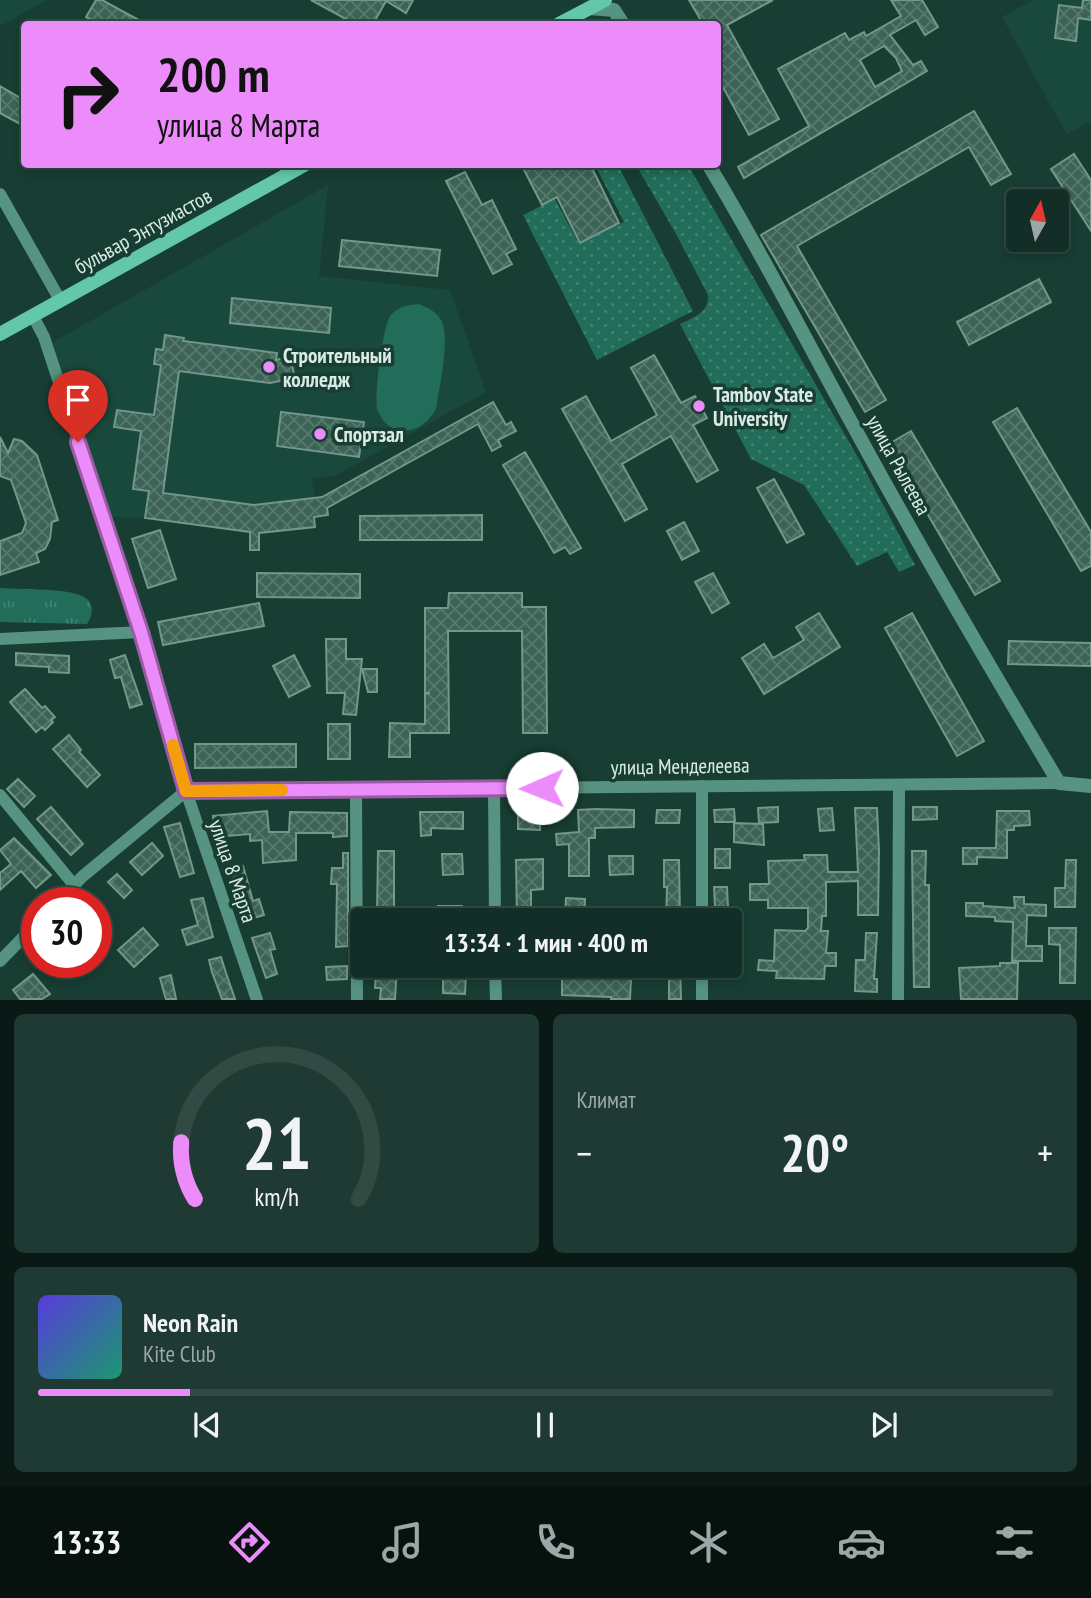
<!DOCTYPE html>
<html lang="ru">
<meta charset="utf-8">
<style>
body{margin:0;font-family:"PT Sans Narrow",sans-serif;background:#1f3a32;color:#f1f3f6;height:100vh;display:flex;flex-direction:column;font-size:26px;white-space:nowrap}
*{box-sizing:border-box;margin:0}
p{font-size:23px;color:#9ca8a7}
.icon{flex:none;width:38px;height:38px;fill:none;stroke:currentColor;stroke-width:2;stroke-linecap:round;stroke-linejoin:round}
.map{position:relative;height:1000px;overflow:hidden}
.panel{display:flex;flex-direction:column;gap:14px;padding:14px;background:#0a1915;flex:1}
.panel>*{flex:none}
.guide{position:absolute;left:21px;top:21px;width:700px;height:147px;border-radius:7px;box-shadow:0 4px 10px #0003,0 0 0 2px #314a43;background:#ec8cfa;color:#111;overflow:hidden}
.needle{width:46px;rotate:8deg}
.controls{position:absolute;left:1006px;top:189px;display:grid;gap:14px}
.controls a{display:grid;place-items:center;width:63px;height:63px;border-radius:7px;background:#122e26;box-shadow:0 4px 10px #0003,0 0 0 2px #314a43;font-size:35px}
.speed{position:absolute;left:21px;top:887px;display:flex;gap:14px;font-size:35px;font-weight:700;text-align:center}
.speed>*{display:grid;place-content:center;width:91px;height:91px;border-radius:50%;background:#122e26;box-shadow:0 4px 10px #0003,0 0 0 2px #314a43;line-height:1}
.speed .limit{border:10px solid #d22;background:#fff;color:#111}
.pin{position:absolute;display:grid;place-items:center;width:60px;height:60px;color:#fff;margin:-72px -30px;border-radius:50% 50% 50% 0;rotate:-45deg;box-shadow:0 0 7px #0007}
.pin .icon{rotate:45deg}
.me{position:absolute;width:77px;margin:-38px;rotate:269deg;stroke-linejoin:round;filter:drop-shadow(0 0 5px #0008)}
.turn{display:flex;align-items:center;gap:24px;height:147px;padding:0 21px;font-size:32px}
.turn .icon{width:91px;height:91px;stroke-width:2.5}
.turn b{display:block;font-size:49px;line-height:60px}
.big{font-size:52px;font-weight:800;line-height:1.1}
.panel .widget{flex:1;display:flex;flex-direction:column;justify-content:center;gap:10px;min-width:0;padding:0 24px;border-radius:10px;background:#1f3a32}
.panel .dial{align-items:center;gap:0}
.dial svg{height:182px;overflow:visible;fill:none;stroke:#314a43;stroke-width:7;stroke-linecap:round;text-anchor:middle}
.dial text{fill:#f1f3f6;stroke:none}
.song{display:flex;align-items:center;gap:21px}
.cover{width:84px;height:84px;border-radius:10px;background:linear-gradient(135deg,hsl(250 70% 55%),hsl(160 70% 35%))}
.played{height:7px;border-radius:4px;background:linear-gradient(90deg,#ec8cfa 15%,#314a43 15%)}
.keys{display:flex;justify-content:space-around;direction:ltr}
.heat{display:flex;justify-content:space-between;align-items:center;font-size:38px;direction:ltr}
.panel .tiles{flex:1;display:grid;gap:14px;grid-template-columns:1fr 1fr}
.widget:last-child{grid-column:span 2}
.trip{position:absolute;left:350px;top:908px;width:392px;height:70px;border-radius:7px;background:#122e26;box-shadow:0 4px 10px #0003,0 0 0 2px #314a43;font-weight:800;line-height:70px;text-align:center}
.tabs{display:flex;height:112px;justify-content:space-around;align-items:center;background:#07120f;color:#9ca8a7}
.tabs .icon{width:49px;height:49px}
.tabs .on{color:#ec8cfa}
.tabs b{font-size:32px;color:#f1f3f6}
.map>svg:first-child{display:block}
.built{fill:#19493c}
.grass{fill:url(#grass-dots)}
.park{fill:url(#park-tufts)}
.garden{fill:#226d5a}
.building{fill:url(#building-cross-hatch);stroke:#71988b;stroke-width:2;fill-rule:evenodd}
.lines{fill:none;stroke-linecap:round;stroke-linejoin:round}
.minor{stroke:#579381;stroke-width:12}
.tertiary{stroke:#579381;stroke-width:14}
.secondary{stroke:#63c8ab;stroke-width:14}
.route-casing{stroke:#995ba2;stroke-width:18}
.route{stroke:#ec8cfa;stroke-width:12}
.slow{stroke:#f59e0b;stroke-width:12}
.poi-dot{fill:#ec8cfa;stroke:#183d33;stroke-width:2.5}
.labels{text-anchor:middle;dominant-baseline:central;stroke-width:7;stroke-linejoin:round;paint-order:stroke}
.street-label{font-size:21px;fill:#d8ece5;stroke:#183d33}
.poi-label{font-size:21px;font-weight:bold;fill:#d8ece5;stroke:#183d33;text-anchor:start}
</style>
<div class="map">
<svg width="1091" height="1000" viewBox="0 0 1091 1000">
<defs>
<pattern id="grass-dots" width="8" height="8" patternUnits="userSpaceOnUse" patternTransform="scale(1.75)"><rect width="8" height="8" fill="#226d5a"/><path d="M2 2h.1M6 6h.1" fill="none" stroke="#418272" stroke-width="1.8" stroke-linecap="round"/></pattern>
<pattern id="park-tufts" width="24" height="20" patternUnits="userSpaceOnUse" patternTransform="scale(1.75)"><rect width="24" height="20" fill="#226d5a"/><path d="M3 7l-1-3M5 7V3M7 7l1-3M15 17l-1-3M17 17v-4M19 17l1-3" fill="none" stroke="#418272"/></pattern>
<pattern id="building-cross-hatch" width="8" height="8" patternUnits="userSpaceOnUse" patternTransform="scale(1.75)"><rect width="8" height="8" fill="#3d6256"/><path d="M0 0l8 8M0 8l8-8" fill="none" stroke="#58796e"/></pattern>
</defs>
<rect width="100%" height="100%" fill="#183d33"/>
<g class="built">
<path d="M0 0H47L0 26Z"/>
<path d="M1033 0H1091V121L1067 135 1002 17Z"/>
<path d="M328 185 319 276 450 290 486 392 335 476 312 478 316 503 327 502 328 515 251 532 145 518 112 517 52 343Z"/>
</g>
<g class="grass">
<path d="M595 165H618L693 311 597 360 523 215 555 199 579 244 624 222Z"/>
<path d="M636 165H651L654 169 663 165H688L859 459 915 565 899 572 887 552 857 566 804 485 751 459 680 324C694 317 709 313 708 295L676 234Z"/>
</g>
<path class="park" d="M0 588C19 590 74 587 87 599 95 607 92 616 87 624L0 622Z"/>
<path class="garden" d="M419 304C428 308 436 311 441 320 451 337 439 389 436 409 423 434 390 441 378 411 373 400 383 327 390 316 397 307 408 305 419 304Z"/>
<g class="building">
<path d="M96 0H102L146 24H99L86 17Z"/>
<path d="M311 0H413L406 13 386 1 373 24H355Z"/>
<path d="M689 0H773L727 25 779 119 749 135 718 78V24H703Z"/>
<path d="M891 0H922L938 27 925 35 916 20 890 35 913 65 921 61 927 71 744 178 738 167 809 126 778 69 845 33 849 40 864 32 866 36 901 16ZM884 46 896 58 902 71 875 87 860 60Z"/>
<path d="M1083 0H1091V20L1078 18 1076 41 1055 38 1059 5 1082 8Z"/>
<path d="M0 86 24 100V126L0 113Z"/>
<path d="M974 111 1011 174 991 185 969 147 797 246 886 400 865 412 761 235Z"/>
<path d="M1074 154 1091 180V231L1051 169Z"/>
<path d="M521 164H590L619 223 580 243 557 197 542 205Z"/>
<path d="M465 172 482 205 492 200 516 249 506 254 512 264 493 274 446 181Z"/>
<path d="M342 240 440 250 437 276 339 266Z"/>
<path d="M1039 279 1051 302 969 345 957 322Z"/>
<path d="M232 298 331 308 329 333 230 323Z"/>
<path d="M165 335 184 338 183 341 277 353 276 360 290 357 295 378 270 383 179 371 163 493 254 505 322 497 493 402 506 425 511 422 516 431 498 440 501 446 492 451 478 424 327 508 328 515 314 517 315 527 259 533V550H250V532L145 518 149 491 133 489 141 431 114 427 117 410 154 415 161 365 154 364 156 349 163 350Z"/>
<path d="M654 355 681 403 695 396 707 418 693 425 718 470 697 482 671 436 622 464 647 509 625 521 562 409 586 396 611 441 657 415 631 368Z"/>
<path d="M1017 408 1091 532V566L1081 571 993 422Z"/>
<path d="M281 412 364 422 359 457 277 446Z"/>
<path d="M911 431 1000 581 975 595 887 445Z"/>
<path d="M0 437 8 453 14 439 22 441 37 455 58 520 52 522 50 539 45 549 36 553 39 562 0 575V541L22 533 26 523 11 480 0 476Z"/>
<path d="M525 452 581 548 570 554 565 547 554 553 503 465Z"/>
<path d="M774 479 804 534 787 543 757 488Z"/>
<path d="M482 515V540H360V516Z"/>
<path d="M684 522 699 551 682 560 667 531Z"/>
<path d="M160 530 176 579 148 588 132 539Z"/>
<path d="M257 573 360 574V598L257 597Z"/>
<path d="M713 573 729 603 712 613 695 582Z"/>
<path d="M449 593H522V607H546L547 733H523L522 631H448L449 733H410V757H389L390 723 425 724V694L430 693H425V608H448Z"/>
<path d="M259 603 264 626 163 645 158 622Z"/>
<path d="M819 613 840 647 764 694 742 658 764 644 773 658 804 640 796 627Z"/>
<path d="M912 613 984 741 957 756 885 628Z"/>
<path d="M326 639H346V659H362L356 715 343 714 345 693H327Z"/>
<path d="M1009 641 1091 643V666L1008 664Z"/>
<path d="M16 653 69 656V673L49 672V667L16 665Z"/>
<path d="M125 655 142 704 130 708 121 677 115 678 110 660Z"/>
<path d="M294 655 310 686 289 697 273 666Z"/>
<path d="M362 669H377V692H368Z"/>
<path d="M25 689 42 708 45 706 55 717 51 720 53 722 45 730 42 727 36 732 10 702Z"/>
<rect x="328" y="724" width="22" height="35"/>
<path d="M69 735 81 750 79 752 100 775 87 787 53 749Z"/>
<path d="M195 744H296V767L195 768Z"/>
<path d="M18 779 35 796 24 807 7 789Z"/>
<path d="M51 807 83 844 71 855 37 819Z"/>
<path d="M778 807V822L759 823 758 808Z"/>
<path d="M913 807H937V819L913 820Z"/>
<path d="M832 808 834 830 820 831 818 809Z"/>
<path d="M855 808H877L879 851 878 915H858V881L826 882V916H822L821 931H828L826 953H836V966H825L824 979 776 978 777 971 758 970 759 960 774 961 775 930 805 931 808 928V908H768V900H750V884H769L768 861 805 860 804 855H827L828 872H858Z"/>
<path d="M595 809 634 810V827L595 828V838H589V876H569V844L557 845 556 834 579 832 578 810Z"/>
<path d="M734 809 735 822H715L714 810Z"/>
<path d="M518 810H540V830L518 829Z"/>
<path d="M657 810H680L679 823H656Z"/>
<path d="M267 811 269 832H289L290 812 347 813V836L333 837V833H296V860L263 863 262 840 250 841V834L215 837 213 816Z"/>
<path d="M997 811H1029L1030 825 1014 826V830H1007V858L977 857V864H963V848H996Z"/>
<path d="M420 812H463V829L431 828V835L421 836Z"/>
<path d="M180 823 194 873 180 877 164 827Z"/>
<path d="M734 823 763 824 764 845 734 842Z"/>
<path d="M14 838 51 875 36 888 21 871 0 890V873L11 864 0 850Z"/>
<path d="M152 843 163 856 142 875 130 862Z"/>
<rect x="715" y="849" width="15" height="19"/>
<path d="M378 851H394V915H377Z"/>
<path d="M912 851H926L925 885H929V987H914Z"/>
<path d="M343 853H348V946L336 947 337 884H331L332 868H343Z"/>
<path d="M442 854H462L463 874 443 875Z"/>
<path d="M609 856H633V874L610 875Z"/>
<path d="M543 859V889L531 890V920H517L516 860Z"/>
<path d="M664 860H679L680 920H666L667 887H664Z"/>
<path d="M1066 860H1076L1075 907H1055V888H1065Z"/>
<path d="M243 866 253 901 259 899 264 915 247 920 231 869Z"/>
<path d="M117 874 132 890 124 898 108 882Z"/>
<path d="M714 887H727L728 907 715 908Z"/>
<path d="M1014 897H1024V904L1046 905V916L1027 915 1026 946H1042V961H1012L1013 922 995 921V917L966 916V903H983V906L1015 908Z"/>
<path d="M203 898 213 937 187 945 182 930 198 925 191 900Z"/>
<path d="M566 898 585 899 584 920H565Z"/>
<rect x="438" y="906" width="24" height="13"/>
<path d="M607 909 637 911 636 920H606Z"/>
<path d="M143 928 158 945 134 967 118 950Z"/>
<path d="M1049 928H1076L1075 983H1060V945L1049 944Z"/>
<path d="M270 933 275 949 270 950 277 974 266 978 252 938Z"/>
<path d="M866 933H877L874 979H877V992L855 991 856 960H865Z"/>
<path d="M221 957 226 973 235 999H222L212 972 209 960Z"/>
<path d="M1000 963H1018L1017 999H961L959 968 1000 966Z"/>
<path d="M347 966V979L327 980 326 967Z"/>
<path d="M664 966H680L681 999H669V977H664Z"/>
<path d="M376 968H397L395 999H380L381 988H375Z"/>
<path d="M33 974 50 994 42 999H20L13 990Z"/>
<path d="M443 974H466L465 994 443 993Z"/>
<path d="M171 975 176 999H166L165 996 160 978Z"/>
<path d="M562 978 631 979 630 999H611V997L562 995Z"/>
</g>
<g class="lines">
<g class="minor">
<path d="M0 194 60 300"/>
<path d="M33 316 44 337 141 632 186 791 257 1000"/>
<path d="M0 639 141 632"/>
<path d="M702 786V920"/>
<path d="M494 788 495 920"/>
<path d="M356 790 357 1000"/>
<path d="M0 795 74 885"/>
<path d="M56 903 83 876 186 791 1059 783"/>
<path d="M0 961 37 923"/>
<path d="M495 966 496 1000"/>
<path d="M702 966V1000"/>
<path d="M898 1000 899 785"/>
</g>
<g class="tertiary">
<path d="M589 8 614 10 623 24"/>
<path d="M708 164C763 254 809 347 860 438 924 555 991 669 1059 783L1091 786"/>
</g>
<g class="secondary">
<path d="M559 24 605 0"/>
<path d="M0 334 306 164"/>
</g>
</g>
<g class="lines">
<defs>
<path id="route" d="M78 442 141 632 186 791 542 788"/>
</defs>
<use href="#route" class="route-casing"/>
<use href="#route" class="route"/>
<path class="slow" d="M173 745 186 791 282 790"/>
</g>
<g class="poi-dot">
<circle cx="269" cy="367" r="7"/>
<circle cx="699" cy="406" r="7"/>
<circle cx="320" cy="434" r="7"/>
</g>
<g class="labels">
<g class="street-label">
<text transform="translate(143 231) rotate(-29)">бульвар Энтузиастов</text>
<text transform="translate(899 465) rotate(61)">улица Рылеева</text>
<text transform="translate(680 766) rotate(-1)">улица Менделеева</text>
<text transform="translate(233 871) rotate(71)">улица 8 Марта</text>
</g>
<g class="poi-label">
<text x="283" y="355">Строительный<tspan x="283" dy="24">колледж</tspan></text>
<text x="713" y="394">Tambov State<tspan x="713" dy="24">University</tspan></text>
<text x="334" y="434">Спортзал</text>
</g>
</g>
</svg>
<div class="controls">
<a><svg class="needle" viewBox="-14 -14 28 28"><path d="M0-13l5 13h-10z" fill="#e53935"/><path d="M0 13l5-13h-10z" fill="#9ca8a7"/></svg></a>
</div>
<div class="speed"><div class="limit">30</div></div>
<div class="pin" style="left:78px;top:442px;background:#d93025"><svg class="icon" aria-label="arrive" viewBox="0 0 24 24"><path d="M6 21V4h12l-3 4 3 4H6"/></svg></div>
<svg class="me" style="left:542px;top:788px" viewBox="-20 -20 40 40"><circle r="19" fill="#fff"/><path d="M0-13L10 11 0 6-10 11z" fill="#ec8cfa"/></svg>
<div class="trip">13:34 · 1 мин · 400 m</div>
<div class="guide">
<div class="turn"><svg class="icon" aria-label="right" viewBox="0 0 24 24"><path d="M7 20v-9h11M14 6l5 5-5 5"/></svg><div><b>200 m</b>улица 8 Марта</div></div>
</div>
</div>
<section class="panel">
<div class="tiles">
<div class="widget dial"><svg viewBox="0 0 100 80">
<path d="M14 69A42 42 0 1 1 86 69"/>
<path d="M14 69A42 42 0 0 1 8 44" stroke="#ec8cfa"/>
<text x="50" y="56" font-size="32" font-weight="700">21</text>
<text x="50" y="72" font-size="11">km/h</text>
</svg></div>
<div class="widget"><p>Климат</p>
<div class="heat"><a>−</a><b class="big">20°</b><a>+</a></div>
</div>
<div class="widget">
<div class="song"><i class="cover"></i><div><b>Neon Rain</b><p>Kite Club</p></div></div>
<div class="played"></div>
<div class="keys"><svg class="icon" aria-label="previous" viewBox="0 0 24 24"><path d="M18 5L8 12l10 7zM5 5v14"/></svg><svg class="icon" aria-label="pause" viewBox="0 0 24 24"><path d="M8 5v14M16 5v14"/></svg><svg class="icon" aria-label="next" viewBox="0 0 24 24"><path d="M6 5l10 7-10 7zM19 5v14"/></svg></div>
</div>
</div>
</section>
<nav class="tabs">
<b>13:33</b>
<svg class="icon on" aria-label="directions" viewBox="0 0 24 24"><path d="M12 3l9 9-9 9-9-9zM9 14v-3h6M13 9l2 2-2 2"/></svg>
<svg class="icon" aria-label="music" viewBox="0 0 24 24"><path d="M9 18V5l10-2v13"/><circle cx="6" cy="18" r="3"/><circle cx="16" cy="16" r="3"/></svg>
<svg class="icon" aria-label="phone" viewBox="0 0 24 24"><path d="M5 4h4l2 5-3 2q2 4 5 5l2-3 5 2v4C11 20 4 13 5 4z"/></svg>
<svg class="icon" aria-label="climate" viewBox="0 0 24 24"><path d="M12 3v18M4 7l16 10M4 17L20 7"/></svg>
<svg class="icon" aria-label="car" viewBox="0 0 24 24"><path d="M5 17H2v-5l4-1 3-4h7l3 4 3 1v5h-3M9 17h6M6 11h13"/><circle cx="7" cy="17" r="2"/><circle cx="17" cy="17" r="2"/></svg>
<svg class="icon" aria-label="filters" viewBox="0 0 24 24"><path d="M4 7h16M4 17h16"/><circle cx="9" cy="7" r="2"/><circle cx="15" cy="17" r="2"/></svg>
</nav>
